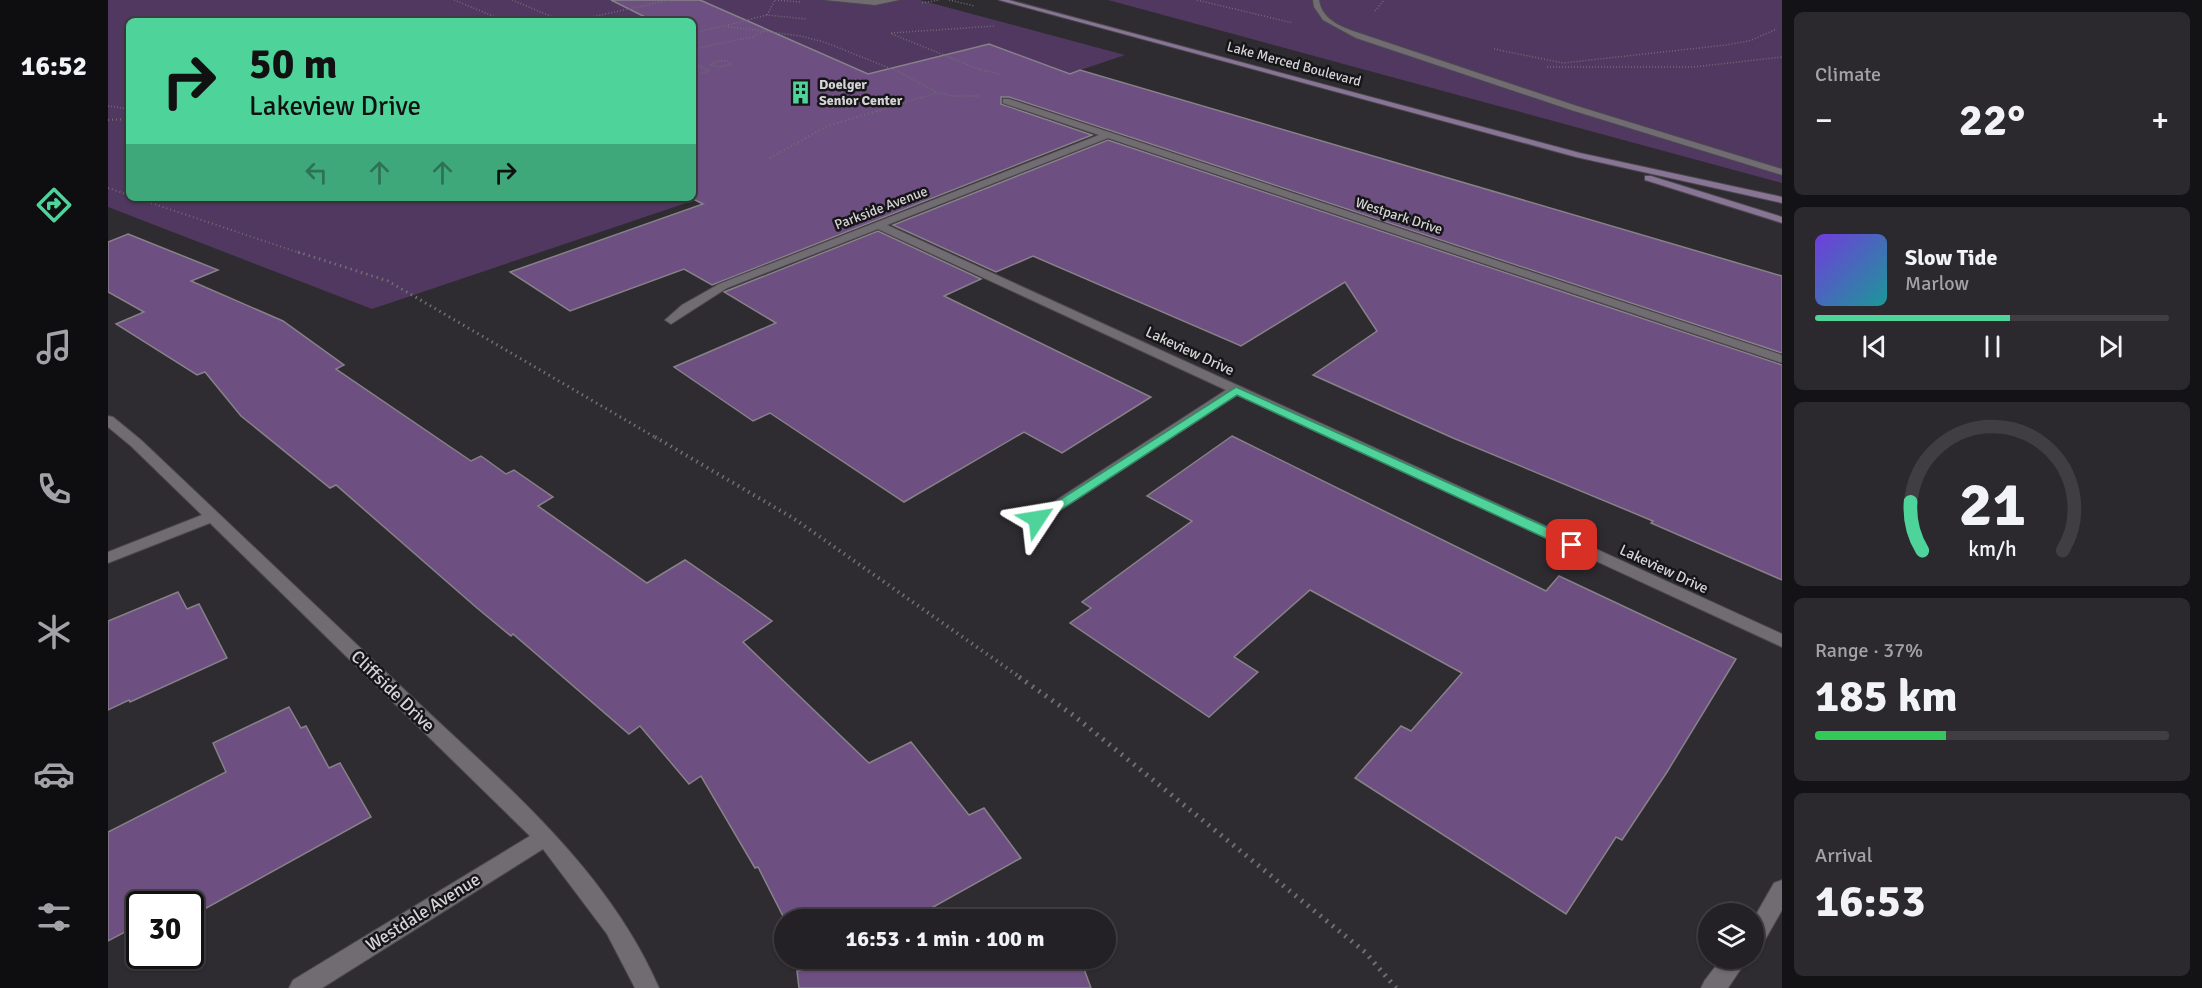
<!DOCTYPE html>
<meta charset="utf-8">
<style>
body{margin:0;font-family:Signika,sans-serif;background:#2b292d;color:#f1f3f6;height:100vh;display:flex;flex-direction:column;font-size:22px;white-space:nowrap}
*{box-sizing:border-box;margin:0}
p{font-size:20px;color:#a3a3a7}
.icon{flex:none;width:33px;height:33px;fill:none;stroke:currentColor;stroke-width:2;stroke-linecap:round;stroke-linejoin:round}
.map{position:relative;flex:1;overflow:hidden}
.side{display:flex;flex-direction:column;gap:12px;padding:12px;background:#131214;width:420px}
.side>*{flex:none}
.top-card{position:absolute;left:18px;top:18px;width:570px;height:183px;border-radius:9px;box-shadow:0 2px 4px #0004,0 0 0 2px #403e42;background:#4ed39a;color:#111;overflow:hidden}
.controls{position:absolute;left:1590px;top:903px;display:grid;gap:12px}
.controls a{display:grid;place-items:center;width:66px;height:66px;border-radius:50%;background:#232125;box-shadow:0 2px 4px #0004,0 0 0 2px #403e42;font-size:30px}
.speed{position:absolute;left:18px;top:891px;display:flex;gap:12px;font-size:30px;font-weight:700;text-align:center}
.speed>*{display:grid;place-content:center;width:78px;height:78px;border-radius:50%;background:#232125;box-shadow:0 2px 4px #0004,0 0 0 2px #403e42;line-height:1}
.speed .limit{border:3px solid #111;border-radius:9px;background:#fff;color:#111}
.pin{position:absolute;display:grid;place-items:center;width:51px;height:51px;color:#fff;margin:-26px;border-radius:12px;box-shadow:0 3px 9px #0006}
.me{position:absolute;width:66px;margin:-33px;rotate:57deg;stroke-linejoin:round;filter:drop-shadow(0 0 4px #0008)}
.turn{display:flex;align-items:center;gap:21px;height:126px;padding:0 24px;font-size:27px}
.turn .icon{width:78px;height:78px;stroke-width:2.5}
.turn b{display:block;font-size:42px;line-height:51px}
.lanes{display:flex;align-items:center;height:57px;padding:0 24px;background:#0003;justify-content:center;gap:30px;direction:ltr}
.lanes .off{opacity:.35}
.big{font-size:45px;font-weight:700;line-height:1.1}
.side .tile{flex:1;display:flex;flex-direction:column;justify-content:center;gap:9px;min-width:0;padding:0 21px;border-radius:9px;background:#2b292d}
.side .dial{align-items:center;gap:0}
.dial svg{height:156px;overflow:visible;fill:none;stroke:#403e42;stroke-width:7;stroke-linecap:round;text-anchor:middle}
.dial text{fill:#f1f3f6;stroke:none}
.song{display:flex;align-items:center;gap:18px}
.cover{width:72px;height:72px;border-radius:9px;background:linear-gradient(135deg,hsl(260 70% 55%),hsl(180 70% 35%))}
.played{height:6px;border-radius:3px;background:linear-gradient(90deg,#4ed39a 55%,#403e42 55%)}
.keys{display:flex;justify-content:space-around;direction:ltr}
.heat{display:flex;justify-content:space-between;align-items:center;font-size:33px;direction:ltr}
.charge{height:9px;border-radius:4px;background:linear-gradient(90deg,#34c759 37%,#403e42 0)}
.trip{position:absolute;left:666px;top:909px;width:342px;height:60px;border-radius:30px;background:#232125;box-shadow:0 2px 4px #0004,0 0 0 2px #403e42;font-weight:700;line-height:60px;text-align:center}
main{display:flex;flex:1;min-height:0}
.dock{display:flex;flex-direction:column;width:108px;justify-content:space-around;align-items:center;background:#0e0d0f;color:#a3a3a7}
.dock .icon{width:42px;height:42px}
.dock .current{color:#4ed39a}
.dock b{font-size:27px;color:#f1f3f6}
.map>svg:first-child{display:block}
.green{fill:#503860;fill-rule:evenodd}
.building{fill:#6e4f82;stroke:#868288;stroke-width:1.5}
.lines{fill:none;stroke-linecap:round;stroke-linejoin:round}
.service-casing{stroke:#4c494e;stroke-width:2}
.minor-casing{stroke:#4c494e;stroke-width:2}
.secondary-casing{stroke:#4c494e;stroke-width:2}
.path-far4{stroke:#716e72;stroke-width:1.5;stroke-dasharray:1 2;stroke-linecap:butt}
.path-far3{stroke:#716e72;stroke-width:2;stroke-dasharray:1 3;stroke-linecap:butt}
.path-far2{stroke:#716e72;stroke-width:3;stroke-dasharray:1.5 4;stroke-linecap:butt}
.path-far1{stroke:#716e72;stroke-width:4;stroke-dasharray:1.5 4.5;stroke-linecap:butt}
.path{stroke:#716e72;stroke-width:5;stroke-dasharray:2 6;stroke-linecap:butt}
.service{fill:#706c72;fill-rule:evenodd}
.minor{fill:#706c72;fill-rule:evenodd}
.secondary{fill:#887495;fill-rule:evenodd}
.route{fill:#4ed39a;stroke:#338964;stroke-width:1.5}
.labels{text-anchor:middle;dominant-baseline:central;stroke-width:5;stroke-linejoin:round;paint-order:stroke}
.far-street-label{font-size:14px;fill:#d5d3d6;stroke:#161517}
.far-poi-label{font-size:14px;font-weight:bold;fill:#d5d3d6;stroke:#161517;text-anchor:start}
.street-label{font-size:15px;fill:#d5d3d6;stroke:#161517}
.near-street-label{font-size:18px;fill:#d5d3d6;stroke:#161517}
</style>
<main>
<nav class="dock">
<b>16:52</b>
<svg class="icon current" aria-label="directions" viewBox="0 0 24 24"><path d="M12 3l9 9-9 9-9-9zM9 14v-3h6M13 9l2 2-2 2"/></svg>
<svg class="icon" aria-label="music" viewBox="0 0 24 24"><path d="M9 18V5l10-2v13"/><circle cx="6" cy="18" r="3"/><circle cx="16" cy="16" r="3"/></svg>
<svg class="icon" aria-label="phone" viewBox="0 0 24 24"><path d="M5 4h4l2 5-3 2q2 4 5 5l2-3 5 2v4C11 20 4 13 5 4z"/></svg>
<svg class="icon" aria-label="climate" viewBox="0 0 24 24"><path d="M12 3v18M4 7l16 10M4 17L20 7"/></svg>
<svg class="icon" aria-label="car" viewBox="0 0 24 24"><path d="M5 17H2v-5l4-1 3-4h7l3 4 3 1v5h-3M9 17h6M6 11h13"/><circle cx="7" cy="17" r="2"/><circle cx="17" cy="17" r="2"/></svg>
<svg class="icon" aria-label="filters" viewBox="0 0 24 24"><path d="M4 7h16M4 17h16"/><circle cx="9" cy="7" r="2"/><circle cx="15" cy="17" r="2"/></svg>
</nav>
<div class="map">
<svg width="1674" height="988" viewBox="0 0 1674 988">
<rect width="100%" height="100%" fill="#2f2c31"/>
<g class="green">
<path d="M0 0H812L1017 55 264 309 0 207ZM21 21H585V198H21Z"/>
<path d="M1000 0H1674V183Z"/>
</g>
<g class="building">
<path d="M503 0H592L760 74 881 44 962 74 972 70 1674 276V353L901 97H893V104L984 135 604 285 576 269 462 311 402 272 595 204 585 199V21H545Z"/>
<path d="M1000 140 1674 365V580L1543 523 1545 521 1345 438 1205 375 1269 331 1237 282 1133 346 925 256 888 272 785 225Z"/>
<path d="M770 231 873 279 836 296 1043 397 954 453 916 432 796 502 662 413 645 421 566 367 668 323 616 292Z"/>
<path d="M20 234 110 270 83 281 175 321 236 365 228 369 363 461 373 456 398 474 406 470 445 497 430 506 539 583 577 560 631 597 664 621 635 642 761 763 803 742 861 815 876 808 913 858 802 920H677L650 867 647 868 593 776 581 784 532 726 521 734 405 634 403 636 369 608 228 485 222 488 133 416 97 372 89 375 8 324 36 312 0 292V242Z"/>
<path d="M1124 436 1438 591 1451 576 1628 659 1559 772 1514 840 1508 837 1458 914 1247 778 1293 726 1303 731 1354 673 1202 590 1126 657 1150 672 1101 717 962 623 983 608 974 602 1084 521 1039 496Z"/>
<path d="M70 592 79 609 91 604 119 658 22 702 21 700 0 710V621Z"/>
<path d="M181 707 193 728 198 726 221 768 232 763 263 817 82 917V896L67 904H32V924L0 941V832L118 772 105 743Z"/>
<path d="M698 958H732L721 964 748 958H972L983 988H691L689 971 703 968Z"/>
</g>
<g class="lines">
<defs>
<g id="service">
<path d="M717 0H791L767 5Z"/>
<path d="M1205 0H1211C1214 21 1236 28 1254 34L1469 106 1674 169V175L1463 110 1248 38 1215 20 1206 7Z"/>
</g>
<g id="minor">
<path d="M895 99H901L1674 355V363L1000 138 779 225 1674 634V647L1129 395 934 522H924L921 519 924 516 1118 390 770 229 619 288 563 324 557 320 574 305 611 284 991 135 895 103Z"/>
<path d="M0 416 5 417 33 440C123 525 213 611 303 696 396 784 499 868 551 988H527L499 934 435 849 214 988H181L185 980 422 836 102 523 0 563V552L94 515 23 446 0 427Z"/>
<path d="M1674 880V910L1654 945 1646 948V918L1666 883Z"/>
<path d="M1614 958H1640L1620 988H1593L1597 980Z"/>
</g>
<g id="secondary">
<path d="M891 0H901L1472 153 1674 197V203L1468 157Z"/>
<path d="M1537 176H1543L1674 217V223L1537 180Z"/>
</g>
</defs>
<use href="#service" class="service-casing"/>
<use href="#minor" class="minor-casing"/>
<use href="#secondary" class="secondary-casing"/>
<g class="path-far4">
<path d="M346 0 397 21"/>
<path d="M404 0 454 21"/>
<path d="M667 0 693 2"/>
<path d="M841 0 867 6"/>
<path d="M1089 0 1185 23"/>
<path d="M814 3 832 0"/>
<path d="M1267 11 1276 0"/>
<path d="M659 15 667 0"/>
<path d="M465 21 562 0"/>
<path d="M620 25 659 15 698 19"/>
<path d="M585 33 615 26 693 36 719 43 791 72 829 92 844 96H872"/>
<path d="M783 33 887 26"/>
<path d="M784 34 873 70 892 74"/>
<path d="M585 49 644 37 657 31"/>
<path d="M1386 49 1455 63 1618 45 1641 41 1669 29"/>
<path d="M610 61H619L623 64 611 67 602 65Z"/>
<path d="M585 63 601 71 585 76"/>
<path d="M1439 67H1585L1674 57"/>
<path d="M0 106 21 109"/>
<path d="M769 111 828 93"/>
</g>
<g class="path-far3">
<path d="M0 120 21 119"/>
<path d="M662 158 719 126 773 110"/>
<path d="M0 188 21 195"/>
<path d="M28 198 195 254"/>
</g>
<path class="path-far2" d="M190 252 280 281 550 439"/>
<path class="path-far1" d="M547 437 685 518 913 678"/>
<path class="path" d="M911 677 965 715 1257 952 1288 988"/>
<use href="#service" class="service"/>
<use href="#minor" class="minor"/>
<use href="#secondary" class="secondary"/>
</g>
<path class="route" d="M1128 387 1469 541 1471 545 1464 549 1459 548 1129 395 934 522H924L922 519Z"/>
<defs>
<symbol id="building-bare" viewBox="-9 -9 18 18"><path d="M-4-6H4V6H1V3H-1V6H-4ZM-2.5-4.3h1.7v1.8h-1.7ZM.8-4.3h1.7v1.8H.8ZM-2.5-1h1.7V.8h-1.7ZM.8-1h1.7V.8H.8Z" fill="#4ed39a" stroke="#161517" stroke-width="2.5" paint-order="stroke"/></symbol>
</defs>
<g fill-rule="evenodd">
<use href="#building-bare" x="676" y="76" width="33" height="33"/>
</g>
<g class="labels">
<g class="far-street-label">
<text transform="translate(1186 64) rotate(15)">Lake Merced Boulevard</text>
<text transform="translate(773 208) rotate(-21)">Parkside Avenue</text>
<text transform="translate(1291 216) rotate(18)">Westpark Drive</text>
</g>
<g class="far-poi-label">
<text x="711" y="84">Doelger<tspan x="711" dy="16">Senior Center</tspan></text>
</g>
<g class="street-label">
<text transform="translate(1082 351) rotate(25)">Lakeview Drive</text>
<text transform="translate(1556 569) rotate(25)">Lakeview Drive</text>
</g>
<g class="near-street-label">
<text transform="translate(285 691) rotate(44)">Cliffside Drive</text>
<text transform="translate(315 912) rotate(-32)">Westdale Avenue</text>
</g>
</g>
</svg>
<div class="controls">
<a><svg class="icon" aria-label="layers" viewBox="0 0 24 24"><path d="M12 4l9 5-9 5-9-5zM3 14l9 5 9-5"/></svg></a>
</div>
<div class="speed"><div class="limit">30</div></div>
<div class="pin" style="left:1464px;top:545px;background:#d93025"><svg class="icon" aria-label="arrive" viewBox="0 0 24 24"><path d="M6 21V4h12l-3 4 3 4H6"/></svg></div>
<svg class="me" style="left:929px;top:519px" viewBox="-20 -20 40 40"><path d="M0-17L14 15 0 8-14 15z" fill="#4ed39a" stroke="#fff" stroke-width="4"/></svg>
<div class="trip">16:53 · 1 min · 100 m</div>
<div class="top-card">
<div class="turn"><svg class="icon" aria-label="right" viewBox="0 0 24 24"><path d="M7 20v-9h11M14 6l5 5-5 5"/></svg><div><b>50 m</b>Lakeview Drive</div></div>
<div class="lanes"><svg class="icon off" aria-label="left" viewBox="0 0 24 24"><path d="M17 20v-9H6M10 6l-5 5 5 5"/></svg><svg class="icon off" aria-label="ahead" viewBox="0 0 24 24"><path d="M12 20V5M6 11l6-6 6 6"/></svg><svg class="icon off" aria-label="ahead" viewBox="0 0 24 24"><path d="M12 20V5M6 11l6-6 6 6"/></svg><svg class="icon" aria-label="right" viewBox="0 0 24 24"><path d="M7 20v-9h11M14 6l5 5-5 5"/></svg></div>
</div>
</div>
<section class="side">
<div class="tile"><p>Climate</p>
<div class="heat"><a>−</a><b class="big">22°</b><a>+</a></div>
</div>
<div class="tile">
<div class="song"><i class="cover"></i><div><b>Slow Tide</b><p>Marlow</p></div></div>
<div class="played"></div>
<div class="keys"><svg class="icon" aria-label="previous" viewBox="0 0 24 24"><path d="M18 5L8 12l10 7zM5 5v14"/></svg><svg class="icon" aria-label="pause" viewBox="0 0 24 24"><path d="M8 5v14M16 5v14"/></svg><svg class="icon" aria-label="next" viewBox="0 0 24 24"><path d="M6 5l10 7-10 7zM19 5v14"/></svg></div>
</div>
<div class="tile dial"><svg viewBox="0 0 100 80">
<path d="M14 69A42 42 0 1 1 86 69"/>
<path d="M14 69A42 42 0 0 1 8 44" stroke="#4ed39a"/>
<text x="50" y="56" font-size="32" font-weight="700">21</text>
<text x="50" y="72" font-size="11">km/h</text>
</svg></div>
<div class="tile"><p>Range · 37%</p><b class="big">185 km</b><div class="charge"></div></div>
<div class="tile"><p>Arrival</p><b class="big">16:53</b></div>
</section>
</main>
